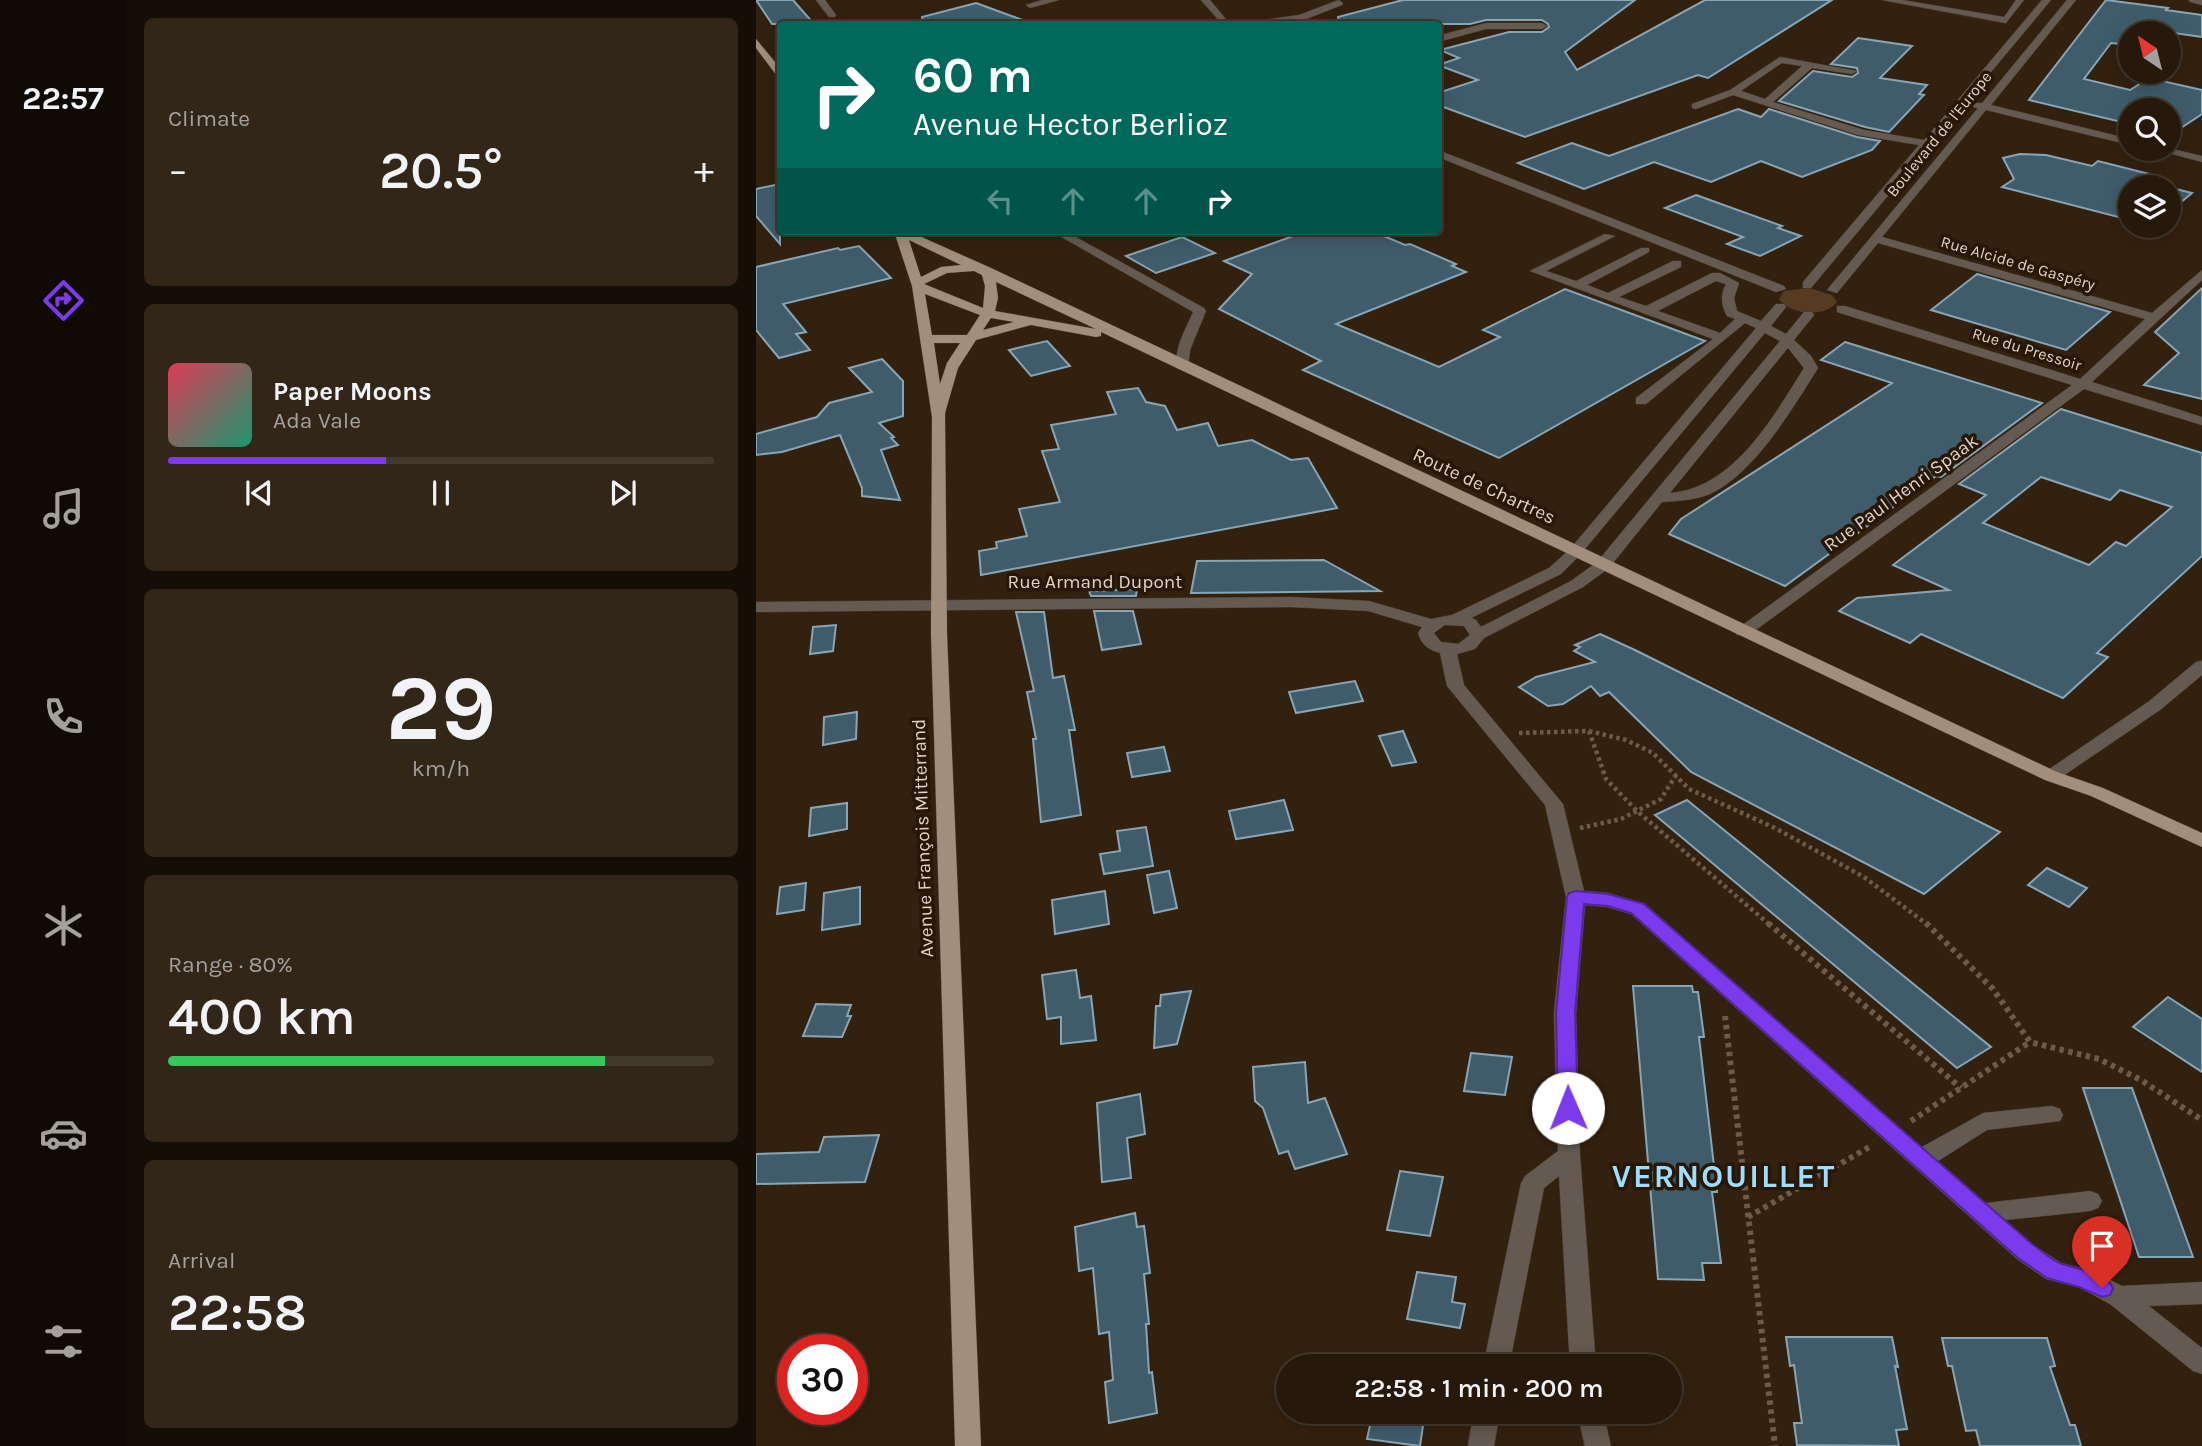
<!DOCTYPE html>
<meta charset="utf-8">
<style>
body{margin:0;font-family:Karla,sans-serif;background:#322619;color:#f1f3f6;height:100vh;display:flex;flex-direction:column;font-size:26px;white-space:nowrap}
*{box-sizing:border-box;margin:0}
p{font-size:23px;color:#a4a09d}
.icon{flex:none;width:38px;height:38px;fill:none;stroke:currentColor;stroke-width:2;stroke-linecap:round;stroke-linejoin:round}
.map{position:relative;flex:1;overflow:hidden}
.sheet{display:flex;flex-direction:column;gap:18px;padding:18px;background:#150e06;width:630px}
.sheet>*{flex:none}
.banner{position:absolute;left:21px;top:21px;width:665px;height:214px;border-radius:7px;box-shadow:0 4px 18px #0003,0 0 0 2px #42382c;background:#00695c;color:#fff;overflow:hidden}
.needle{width:46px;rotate:325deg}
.tools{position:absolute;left:1362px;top:21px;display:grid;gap:14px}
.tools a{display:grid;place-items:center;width:63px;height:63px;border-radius:50%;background:#26190b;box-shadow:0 4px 18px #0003,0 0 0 2px #42382c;font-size:35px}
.speed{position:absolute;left:21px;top:1334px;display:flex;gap:14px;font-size:35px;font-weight:700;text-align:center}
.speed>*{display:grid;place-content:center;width:91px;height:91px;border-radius:50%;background:#26190b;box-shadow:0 4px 18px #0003,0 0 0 2px #42382c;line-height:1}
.speed .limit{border:10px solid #d22;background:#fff;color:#111}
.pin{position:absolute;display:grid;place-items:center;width:60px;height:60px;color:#fff;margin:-72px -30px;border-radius:50% 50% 50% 0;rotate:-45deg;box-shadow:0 0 7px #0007}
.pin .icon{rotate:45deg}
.me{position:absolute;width:77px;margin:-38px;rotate:359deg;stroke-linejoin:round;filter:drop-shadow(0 0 5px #0008)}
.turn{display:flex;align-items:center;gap:24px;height:147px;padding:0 21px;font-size:32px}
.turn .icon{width:91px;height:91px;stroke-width:2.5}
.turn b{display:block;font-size:49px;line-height:60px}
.lanes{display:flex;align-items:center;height:66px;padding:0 21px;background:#0003;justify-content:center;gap:35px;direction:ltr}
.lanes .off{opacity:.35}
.big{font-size:52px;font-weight:600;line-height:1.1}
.sheet .card{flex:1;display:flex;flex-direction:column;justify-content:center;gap:10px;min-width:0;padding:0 24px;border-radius:10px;background:#322619}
.sheet .dial{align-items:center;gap:0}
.dial b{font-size:91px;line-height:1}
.song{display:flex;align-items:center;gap:21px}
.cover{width:84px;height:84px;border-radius:10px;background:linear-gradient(135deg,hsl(350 70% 55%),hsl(160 70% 35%))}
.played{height:7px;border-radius:4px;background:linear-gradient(90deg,#7c3aed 40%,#42382c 40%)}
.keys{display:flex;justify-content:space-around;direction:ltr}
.heat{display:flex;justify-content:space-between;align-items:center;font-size:38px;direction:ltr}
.charge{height:10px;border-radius:5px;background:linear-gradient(90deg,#34c759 80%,#42382c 0)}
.trip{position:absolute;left:520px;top:1354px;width:406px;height:70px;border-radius:35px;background:#26190b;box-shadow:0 4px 18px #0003,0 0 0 2px #42382c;font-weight:600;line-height:70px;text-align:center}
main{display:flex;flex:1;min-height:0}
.tabs{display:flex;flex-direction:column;width:126px;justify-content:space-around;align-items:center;background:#0f0a04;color:#a4a09d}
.tabs .icon{width:49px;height:49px}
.tabs .current{color:#7c3aed}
.tabs b{font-size:32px;color:#f1f3f6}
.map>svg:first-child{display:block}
.green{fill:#563b20}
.building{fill:#405c6b;stroke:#87a5b5;stroke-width:2;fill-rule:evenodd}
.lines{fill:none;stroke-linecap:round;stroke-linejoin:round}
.minor-casing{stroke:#4f3d2d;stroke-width:1}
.major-casing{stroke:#4f3d2d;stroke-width:1}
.path-far1{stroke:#6b5b4b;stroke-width:4.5;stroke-dasharray:3.5 3.5;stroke-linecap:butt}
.path{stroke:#6b5b4b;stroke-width:6;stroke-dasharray:4.5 4.5;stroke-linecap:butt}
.minor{fill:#645a51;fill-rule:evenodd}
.major{fill:#a28e7c;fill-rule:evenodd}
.route{fill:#7c3aed;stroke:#51269a;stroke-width:2}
.labels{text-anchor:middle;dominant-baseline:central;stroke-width:7;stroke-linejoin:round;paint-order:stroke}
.far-street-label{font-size:16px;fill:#dfd3c8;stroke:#291705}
.street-label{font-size:19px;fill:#dfd3c8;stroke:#291705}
.near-district-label{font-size:32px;font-weight:bold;letter-spacing:2px;fill:#9dddff;stroke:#291705}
</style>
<main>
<nav class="tabs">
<b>22:57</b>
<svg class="icon current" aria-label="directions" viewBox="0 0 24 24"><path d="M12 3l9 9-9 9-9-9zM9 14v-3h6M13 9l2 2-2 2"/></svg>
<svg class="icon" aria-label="music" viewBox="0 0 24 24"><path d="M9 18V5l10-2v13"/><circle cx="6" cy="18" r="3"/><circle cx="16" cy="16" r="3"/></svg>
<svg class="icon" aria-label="phone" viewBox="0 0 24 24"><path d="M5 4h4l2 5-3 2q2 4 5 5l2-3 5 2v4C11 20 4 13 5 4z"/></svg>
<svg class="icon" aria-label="climate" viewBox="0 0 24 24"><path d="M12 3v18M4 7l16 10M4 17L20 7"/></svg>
<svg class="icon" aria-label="car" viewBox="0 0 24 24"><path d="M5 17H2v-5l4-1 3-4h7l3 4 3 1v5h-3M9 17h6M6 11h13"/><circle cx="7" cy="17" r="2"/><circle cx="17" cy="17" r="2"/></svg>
<svg class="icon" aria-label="filters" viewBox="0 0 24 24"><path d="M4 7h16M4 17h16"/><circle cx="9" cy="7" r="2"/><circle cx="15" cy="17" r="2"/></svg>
</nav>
<section class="sheet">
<div class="card"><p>Climate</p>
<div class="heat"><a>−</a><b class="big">20.5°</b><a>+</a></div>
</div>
<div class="card">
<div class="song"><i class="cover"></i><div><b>Paper Moons</b><p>Ada Vale</p></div></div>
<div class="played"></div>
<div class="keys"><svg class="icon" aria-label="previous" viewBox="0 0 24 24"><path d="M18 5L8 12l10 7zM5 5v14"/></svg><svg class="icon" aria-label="pause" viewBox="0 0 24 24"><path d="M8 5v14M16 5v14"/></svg><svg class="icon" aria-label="next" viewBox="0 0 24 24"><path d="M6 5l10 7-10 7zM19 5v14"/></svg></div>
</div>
<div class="card dial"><b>29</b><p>km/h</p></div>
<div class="card"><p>Range · 80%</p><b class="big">400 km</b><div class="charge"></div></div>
<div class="card"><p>Arrival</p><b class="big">22:58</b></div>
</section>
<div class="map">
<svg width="1446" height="1446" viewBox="0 0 1446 1446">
<rect width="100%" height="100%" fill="#33210f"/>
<path class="green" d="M1053 288 1076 295 1081 302C1069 318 1034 315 1023 299L1028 291Z"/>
<g class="building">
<path d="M0 0H37L58 24H16Z"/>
<path d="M647 0H879L809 52 821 70 949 0H1076L952 78 942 75 769 137 682 105V93L722 80 682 65 703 58 684 50 753 32H786L793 27 792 24 786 20H730L714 24H583L582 17Z"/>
<path d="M1350 0 1412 8 1410 10 1446 15V37L1397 30 1395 33H1374V45L1355 43 1328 79 1374 90 1393 78 1446 90V114L1416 134 1412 133V110H1374V124L1273 100Z"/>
<path d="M220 3 272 22 271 24H167L166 17Z"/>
<path d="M1102 38 1156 46 1124 78 1171 85 1163 94 1168 95 1133 132 1109 127 1023 101 1057 71 1096 77 1102 73 1101 68 1075 64Z"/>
<path d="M982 109 1005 117 1013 109 1101 137 1124 141 1116 150 1046 177 1005 161 955 182 898 162 828 189 762 163 816 143 853 156Z"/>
<path d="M1264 154 1290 155 1336 166 1342 161 1401 176 1391 182 1411 187H1374V220L1246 187 1258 179 1247 158Z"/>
<path d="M24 184V244L0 216V189Z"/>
<path d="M1412 187 1436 193 1412 213Z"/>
<path d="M940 195 1026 226 1022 228 1045 236 1004 256 971 244 987 237 909 208Z"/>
<path d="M551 231H616L649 245 654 244 700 264 696 266 710 272 580 324 683 367 744 337 727 330 809 289 949 341 743 458 547 370 565 361 463 309 496 274 468 261Z"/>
<path d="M426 237 459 253 400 273 370 256Z"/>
<path d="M103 246 135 278 27 304 50 332 40 334 54 350 23 358 0 330V267L82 248 84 250Z"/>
<path d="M1221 274 1354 312 1310 350 1175 310Z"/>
<path d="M1446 288V399L1388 385 1423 353 1399 332Z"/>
<path d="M291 341 314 366 275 376 253 350Z"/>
<path d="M1089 342 1286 403 1185 477 1180 476 1029 586 913 534 925 519 1136 383 1065 360Z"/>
<path d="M126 359 147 381V416L123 423 138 437 135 438 142 445 125 450 144 500 106 496V488L84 435 26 452 0 455V434L61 417 73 403 116 392 93 368Z"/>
<path d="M382 388 390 402 409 406 421 430 452 423 462 446 496 440 535 460 552 458 581 508 225 575 223 551 241 548 240 542 271 536 263 509 304 502 286 451 303 449 295 425 360 414 351 392Z"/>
<path d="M1305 409 1446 453V556L1341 653 1352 657 1307 698 1165 634 1154 643 1083 611 1101 598 1193 590 1137 565 1230 495 1203 484ZM1285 477 1354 500 1364 490 1416 507 1370 546 1360 542 1333 565 1227 523Z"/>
<path d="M568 560 624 591 435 593 441 561Z"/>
<path d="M381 589 380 596H335L333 591Z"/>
<path d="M338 611H377L385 644 346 650Z"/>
<path d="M260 612H288L297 678 308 676 319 730H313L325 815 285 822 277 739H280L271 692 278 691Z"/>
<path d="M80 625 77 651 54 654 57 627Z"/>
<path d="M844 634 881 651 1244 832 1168 894 935 772 853 692 844 696 835 686 807 704 792 706 763 687 780 677 839 662 818 651 824 647 819 645Z"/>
<path d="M599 681 607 701 540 713 533 692Z"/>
<path d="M101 712 100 739 67 745 68 717Z"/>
<path d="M647 731 660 762 636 766 623 736Z"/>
<path d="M408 747 414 771 376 777 371 753Z"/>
<path d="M528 800 537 830 480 839 473 811Z"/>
<path d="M931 800 1235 1047 1201 1068 899 815Z"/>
<path d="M91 803V829L53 836 55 808Z"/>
<path d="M390 827 397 866 348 874 344 854 364 851 361 831Z"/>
<path d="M1291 868 1331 888 1313 907 1272 885Z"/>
<path d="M413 871 421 908 398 913 391 875Z"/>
<path d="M50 883 48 910 21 914 24 887Z"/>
<path d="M104 887V924L66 930 68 893Z"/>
<path d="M349 891 353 924 299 934 296 900Z"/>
<path d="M320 970 324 998 335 996 340 1040 305 1044V1017L291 1019 286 975Z"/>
<path d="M877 986H936L937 992H942L948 1037H943L961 1192H956L965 1263H946L948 1280 902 1279Z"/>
<path d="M435 991 421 1044 398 1048 400 1006H404L405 995Z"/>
<path d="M1412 997 1446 1019V1072L1377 1027Z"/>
<path d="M60 1004 95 1005 91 1016H95L86 1037 47 1036Z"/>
<path d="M715 1053 756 1057 749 1095 708 1091Z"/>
<path d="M549 1062 552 1103 569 1098 591 1154 539 1169 532 1151 523 1154 507 1108 499 1101 497 1067Z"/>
<path d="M1327 1088H1376L1437 1257H1383Z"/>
<path d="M384 1094 389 1134 371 1138 375 1178 346 1182 341 1103Z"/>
<path d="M123 1135 109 1182 0 1184V1154L63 1152 68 1137Z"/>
<path d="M644 1171 687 1177 674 1236 631 1230Z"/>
<path d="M379 1213 381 1227 388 1226 394 1273 388 1274 393 1324H390L393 1373 396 1372 401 1413 353 1423 349 1382 357 1380 353 1332 343 1334 337 1268 323 1271 319 1227Z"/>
<path d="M661 1272 700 1277 696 1302 709 1304 704 1328 651 1319Z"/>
<path d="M1030 1337H1136L1142 1367 1139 1366 1151 1429 1140 1430 1143 1446 1041 1445 1038 1423H1046L1038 1365 1034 1366Z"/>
<path d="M1186 1338H1291L1299 1366 1294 1367 1314 1425H1319L1325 1446H1224L1220 1430 1210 1431 1196 1366H1192Z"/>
<path d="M617 1412H669L664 1446 611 1439Z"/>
</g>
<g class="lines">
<defs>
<g id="minor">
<path d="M60 0H69L80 15 79 17H73Z"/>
<path d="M286 0H303L274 8 270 5Z"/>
<path d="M445 0H454L474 24H466Z"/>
<path d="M583 0 587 3 586 5 545 21 479 24 543 15Z"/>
<path d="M1126 0H1146L1248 17 1260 0H1268L1250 23Z"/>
<path d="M1286 0H1295L1055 288H1047V282L1163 145 1102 135 977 95 940 109 936 108V104L974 90 1024 57 1101 71 1096 74 1056 68 1017 102 1108 130 1168 140ZM1026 63 1046 66 1009 99 985 91Z"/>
<path d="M1311 0H1320L1235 105 1374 139V145L1230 110 1126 237 1396 313 1446 270V280L1336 382 1446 417V425L1328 389 993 635H981L979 632 981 629 1316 385 1081 312V306H1089L1324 379 1389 319 1122 243 1081 293 1071 290 1222 108 1217 107V103H1226Z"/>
<path d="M1433 0H1446V5L1434 2Z"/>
<path d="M730 23H786L791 26 786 29H730L682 42V36Z"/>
<path d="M1412 148 1446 156V162L1397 149Z"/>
<path d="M682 150 1028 286 1030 289 1020 292 682 157Z"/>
<path d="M295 231H309L448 308 450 311 434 350 432 369H422C416 351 430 329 437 312Z"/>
<path d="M849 234 859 236 790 271 820 281 885 248H893V252L831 285 852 293 917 261H925V267L863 297 890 306 956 273H964L983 283 978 298 981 311 1005 321 1020 304H1028L1030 307 1015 326 1030 334 1048 312H1056L1058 315 1038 340 1055 356 1062 368C1036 409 999 473 954 494 939 500 922 501 906 502L853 568 827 587 728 638 719 649 701 654 708 685 807 804 828 891 852 893 889 904 1166 1147 1227 1113 1296 1106 1304 1109 1307 1115 1304 1121 1231 1130 1182 1161 1230 1203 1334 1191 1342 1194 1346 1201 1342 1208 1334 1211 1249 1220 1277 1245 1305 1263 1337 1271 1366 1286 1446 1282V1304L1393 1306 1446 1348V1374L1437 1371 1354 1304 1323 1287 1290 1279 1261 1259 875 914 851 907 829 905 820 1013 824 1155 840 1367H814L803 1176 788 1188 753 1367H727L765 1183 769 1176 802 1151 798 1013 810 897 789 805 691 686 684 653C671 649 666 645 662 633L666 627 612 611 535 607 0 612V602L535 597 613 601 675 619 696 615 793 568 814 549 1000 328 989 323 890 404H880V398L957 339 774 271ZM960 281 970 284C964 295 965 305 971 316L979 319 964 333 902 311ZM1009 333 1024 341 841 562 815 581 725 627 720 620 715 618 805 574 824 555ZM1032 348 1048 368C1017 417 978 488 914 493ZM689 625 708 626 714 635 702 644 685 642 678 633Z"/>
<path d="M1446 661V675L1404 710 1301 780H1289L1286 776 1289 772 1392 702 1440 662Z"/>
<path d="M718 1412H744L738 1446H712Z"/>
<path d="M821 1412H847L855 1446H829Z"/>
</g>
<g id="major">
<path d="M0 39 24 68V77L21 76 0 48Z"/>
<path d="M138 231H152L235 268 1301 772 1347 788 1446 833V847L1335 796 1289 780 345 332V336L340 337 275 325 220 340 202 368 189 413 191 634 225 1446H199L175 634 176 417 156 286ZM153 240 205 265 185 267 165 277ZM218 271 226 275 229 286 227 308 168 284 191 273ZM240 282 340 329 239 311 242 298ZM169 294 224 315 211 335H176ZM235 318 258 322 227 330ZM178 343H204L191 363 184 384Z"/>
</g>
</defs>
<use href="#minor" class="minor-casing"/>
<use href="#major" class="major-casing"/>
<g class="path-far1">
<path d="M833 731 850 779 881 811 1014 925"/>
<path d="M763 733 833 731 870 740 897 753 933 789 1019 828 1108 877 1172 925"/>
<path d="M824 828 865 819 905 799 920 775"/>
</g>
<g class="path">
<path d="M1012 923 1205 1088"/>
<path d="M1170 923 1237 989 1274 1042 1343 1059 1385 1080 1446 1120"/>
<path d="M969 1016 1019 1446"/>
<path d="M1155 1121 1274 1042"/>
<path d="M992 1217 1115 1146"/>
</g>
<use href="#minor" class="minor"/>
<use href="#major" class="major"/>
</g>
<path class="route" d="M820 891 852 894 888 904 1277 1245C1286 1251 1296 1261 1306 1264 1323 1270 1348 1270 1357 1288L1354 1295 1346 1297 1323 1287 1291 1278 1262 1258 875 913 852 906 828 904 819 1013 822 1108 819 1113 812 1115 805 1113 802 1108 800 1013 811 897 813 893Z"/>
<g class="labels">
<g class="far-street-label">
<text transform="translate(1183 134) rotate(-51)">Boulevard de l'Europe</text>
<text transform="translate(1262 263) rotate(16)">Rue Alcide de Gaspéry</text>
<text transform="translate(1271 349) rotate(17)">Rue du Pressoir</text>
</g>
<g class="street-label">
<text transform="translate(728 486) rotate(25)">Route de Chartres</text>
<text transform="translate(1145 493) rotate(-36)">Rue Paul Henri Spaak</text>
<text x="339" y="582">Rue Armand Dupont</text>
<text transform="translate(167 838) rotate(-92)">Avenue François Mitterrand</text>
</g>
<g class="near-district-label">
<text x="968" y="1176">VERNOUILLET</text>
</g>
</g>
</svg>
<div class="tools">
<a><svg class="needle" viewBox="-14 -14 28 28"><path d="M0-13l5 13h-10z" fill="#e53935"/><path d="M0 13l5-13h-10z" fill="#a4a09d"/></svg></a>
<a><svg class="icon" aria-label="search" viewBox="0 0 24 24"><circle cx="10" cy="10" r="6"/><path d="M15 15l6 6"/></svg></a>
<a><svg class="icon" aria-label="layers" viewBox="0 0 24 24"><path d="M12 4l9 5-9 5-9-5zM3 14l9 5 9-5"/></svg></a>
</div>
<div class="speed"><div class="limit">30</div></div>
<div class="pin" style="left:1346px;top:1288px;background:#d93025"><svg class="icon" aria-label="arrive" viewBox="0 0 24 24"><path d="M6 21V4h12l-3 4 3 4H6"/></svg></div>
<svg class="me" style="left:812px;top:1108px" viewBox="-20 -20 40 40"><circle r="19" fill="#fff"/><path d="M0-13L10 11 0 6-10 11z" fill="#7c3aed"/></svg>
<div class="trip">22:58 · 1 min · 200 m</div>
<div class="banner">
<div class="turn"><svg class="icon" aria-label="right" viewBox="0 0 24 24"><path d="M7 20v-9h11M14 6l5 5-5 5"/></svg><div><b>60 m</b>Avenue Hector Berlioz</div></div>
<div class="lanes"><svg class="icon off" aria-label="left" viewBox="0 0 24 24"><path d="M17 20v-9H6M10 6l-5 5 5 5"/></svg><svg class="icon off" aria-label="ahead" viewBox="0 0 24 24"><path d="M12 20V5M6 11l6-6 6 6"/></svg><svg class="icon off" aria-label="ahead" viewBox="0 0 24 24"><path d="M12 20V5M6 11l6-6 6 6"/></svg><svg class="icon" aria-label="right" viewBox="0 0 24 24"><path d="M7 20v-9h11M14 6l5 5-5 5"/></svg></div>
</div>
</div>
</main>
